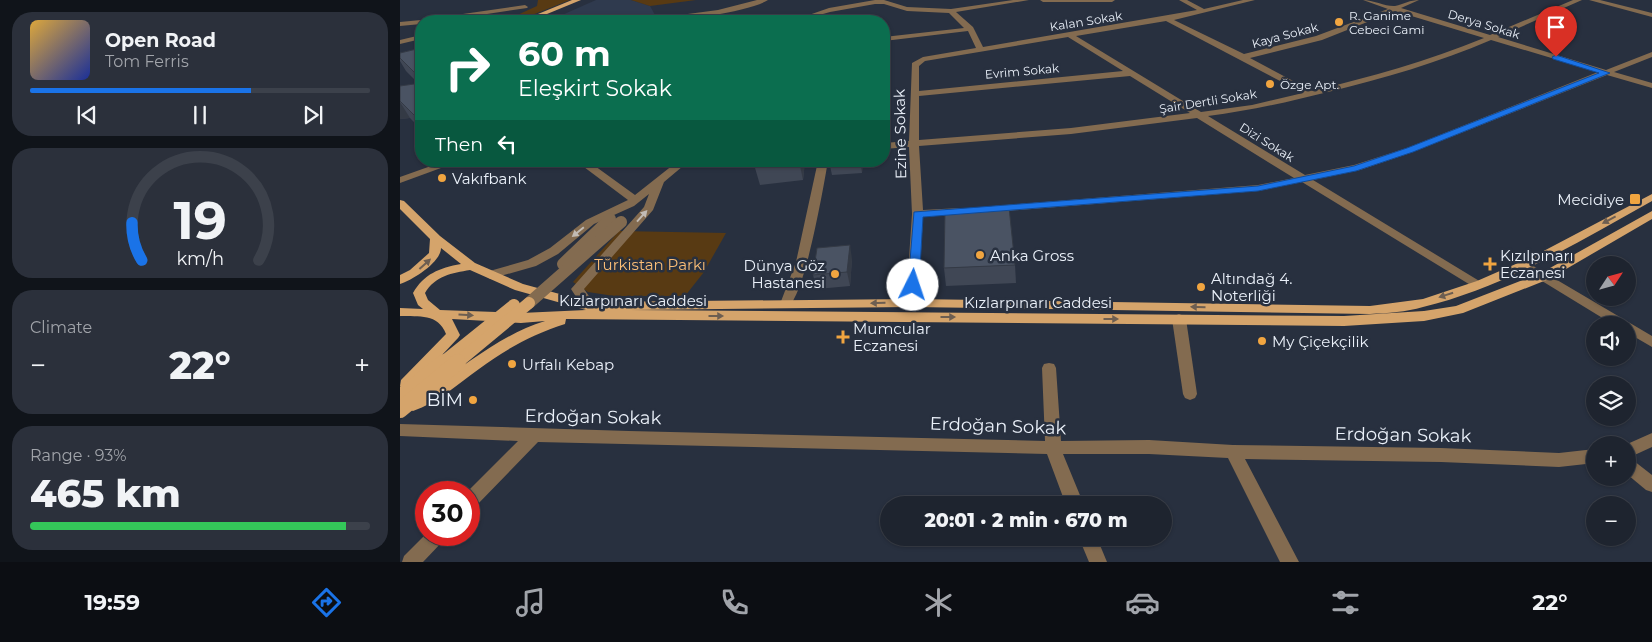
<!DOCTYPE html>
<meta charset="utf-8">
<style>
body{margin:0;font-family:Montserrat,sans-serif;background:#2b303b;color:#f1f3f6;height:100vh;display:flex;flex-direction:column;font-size:19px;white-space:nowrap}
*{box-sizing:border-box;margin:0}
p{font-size:16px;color:#a1a4aa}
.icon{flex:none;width:28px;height:28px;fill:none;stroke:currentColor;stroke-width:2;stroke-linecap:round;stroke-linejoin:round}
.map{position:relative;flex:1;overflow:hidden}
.drawer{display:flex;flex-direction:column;gap:12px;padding:12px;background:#10141a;width:400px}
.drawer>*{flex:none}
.banner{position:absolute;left:15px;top:15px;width:475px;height:152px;border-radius:20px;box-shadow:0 1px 4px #0004,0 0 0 1px #3c414b;background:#0b6e4f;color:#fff;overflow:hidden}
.needle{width:32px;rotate:54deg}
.controls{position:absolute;left:1186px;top:256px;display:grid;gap:10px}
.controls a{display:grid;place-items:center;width:50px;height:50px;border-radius:50%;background:#1e242f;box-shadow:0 1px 4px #0004,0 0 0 1px #3c414b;font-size:25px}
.speed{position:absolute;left:15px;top:481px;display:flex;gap:10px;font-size:25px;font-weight:700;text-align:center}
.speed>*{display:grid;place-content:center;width:65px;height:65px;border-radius:50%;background:#1e242f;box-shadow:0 1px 4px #0004,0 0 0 1px #3c414b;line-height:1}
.speed .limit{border:8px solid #d22;background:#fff;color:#111}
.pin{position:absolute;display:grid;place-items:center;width:42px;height:42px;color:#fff;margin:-51px -21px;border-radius:50% 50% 50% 0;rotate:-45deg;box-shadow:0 0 5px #0007}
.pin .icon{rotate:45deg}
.me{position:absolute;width:55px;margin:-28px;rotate:4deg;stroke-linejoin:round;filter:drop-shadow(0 0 4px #0008)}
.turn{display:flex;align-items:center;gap:18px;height:105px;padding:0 20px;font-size:22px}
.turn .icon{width:65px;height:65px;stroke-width:2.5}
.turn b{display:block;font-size:35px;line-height:42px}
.then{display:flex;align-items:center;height:48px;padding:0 20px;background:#0003;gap:10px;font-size:19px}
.big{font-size:38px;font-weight:800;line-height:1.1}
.drawer .card{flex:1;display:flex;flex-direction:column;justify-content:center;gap:8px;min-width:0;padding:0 18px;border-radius:20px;background:#2b303b}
.drawer .dial{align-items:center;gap:0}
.dial svg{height:130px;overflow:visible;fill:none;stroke:#3c414b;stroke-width:7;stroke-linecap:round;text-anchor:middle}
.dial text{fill:#f1f3f6;stroke:none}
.song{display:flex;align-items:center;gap:15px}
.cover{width:60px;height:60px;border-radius:8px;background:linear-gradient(135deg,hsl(40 70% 55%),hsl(230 70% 35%))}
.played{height:5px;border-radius:2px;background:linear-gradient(90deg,#1a73e8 65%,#3c414b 65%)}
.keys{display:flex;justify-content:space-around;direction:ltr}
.heat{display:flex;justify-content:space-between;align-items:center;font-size:28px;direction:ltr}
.charge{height:8px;border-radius:4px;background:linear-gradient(90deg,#34c759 93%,#3c414b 0)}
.trip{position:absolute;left:480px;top:496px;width:292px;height:50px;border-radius:25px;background:#1e242f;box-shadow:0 1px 4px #0004,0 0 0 1px #3c414b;font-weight:800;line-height:50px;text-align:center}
.menu{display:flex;height:80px;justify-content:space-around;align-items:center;background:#0c0e13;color:#a1a4aa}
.menu .icon{width:35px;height:35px}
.menu .on{color:#1a73e8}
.menu b{font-size:22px;color:#f1f3f6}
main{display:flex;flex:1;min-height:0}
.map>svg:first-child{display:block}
.built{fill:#2f3a4e}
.green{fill:#583a13}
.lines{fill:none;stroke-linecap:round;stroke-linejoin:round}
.minor{fill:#836b50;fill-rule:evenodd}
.major{fill:#d5a46b;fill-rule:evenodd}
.minor-bridge{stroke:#836b50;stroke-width:12}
.major-bridge-far1{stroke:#d5a46b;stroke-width:12}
.major-bridge{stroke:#d5a46b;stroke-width:16}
.wall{fill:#404755}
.shaded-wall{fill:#343a45}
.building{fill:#4a5363;stroke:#343a45}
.oneway{fill:#c1bbb5}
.oneway2{fill:#6d5e51}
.route{fill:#1a73e8;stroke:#114b97}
.poi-dot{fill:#f1a540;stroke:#28303f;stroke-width:2}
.labels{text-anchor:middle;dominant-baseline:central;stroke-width:5;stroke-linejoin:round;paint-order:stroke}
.far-poi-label{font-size:12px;fill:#eaf0f9;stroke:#28303f;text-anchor:start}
.far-street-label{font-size:12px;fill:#eaf0f9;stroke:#28303f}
.street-label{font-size:15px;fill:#eaf0f9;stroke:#28303f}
.poi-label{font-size:15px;fill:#eaf0f9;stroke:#28303f;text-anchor:start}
.park-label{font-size:15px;fill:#fbbe77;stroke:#28303f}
.near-poi-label{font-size:18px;fill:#eaf0f9;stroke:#28303f;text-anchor:end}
.near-street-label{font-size:18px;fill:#eaf0f9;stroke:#28303f}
</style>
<main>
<section class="drawer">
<div class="card">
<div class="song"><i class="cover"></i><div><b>Open Road</b><p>Tom Ferris</p></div></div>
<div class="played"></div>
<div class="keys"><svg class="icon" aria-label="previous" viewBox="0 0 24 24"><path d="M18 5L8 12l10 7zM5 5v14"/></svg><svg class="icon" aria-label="pause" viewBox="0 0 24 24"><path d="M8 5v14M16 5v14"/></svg><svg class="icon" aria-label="next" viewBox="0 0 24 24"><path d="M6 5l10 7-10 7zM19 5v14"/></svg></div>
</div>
<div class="card dial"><svg viewBox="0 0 100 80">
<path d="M14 69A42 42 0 1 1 86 69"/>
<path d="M14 69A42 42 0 0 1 8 46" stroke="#1a73e8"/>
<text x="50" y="56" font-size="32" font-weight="700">19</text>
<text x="50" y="72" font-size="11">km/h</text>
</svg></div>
<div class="card"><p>Climate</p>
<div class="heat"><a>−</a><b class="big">22°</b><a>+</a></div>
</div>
<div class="card"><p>Range · 93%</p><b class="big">465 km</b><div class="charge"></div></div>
</section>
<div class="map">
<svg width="1252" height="562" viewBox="0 0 1252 562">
<rect width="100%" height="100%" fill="#28303f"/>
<path class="built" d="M196 0H231L250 6 255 15 238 21H151L153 19Z"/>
<g class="green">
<path d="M138 0H170L117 21H104L137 6Z"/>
<path d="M231 0H296L250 6Z"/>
<path d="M219 231 326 233 304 272 285 296H214L188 292 173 282Z"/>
</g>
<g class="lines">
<g class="minor">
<path d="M357 0H368C349 12 271 23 247 21L250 19 318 10Z"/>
<path d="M475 0H484L507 7 551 9 613 0H629L556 12 573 27 583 47 797 10 779 0H787L804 9 843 0H855L774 20 844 54 916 36 988 9 963 0C973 0 987 7 995 6 1004 4 1010 0 1019 0L1001 8 1090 35 1173 0H1182L1098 37 1206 70 1252 52V57L1214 72 1252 83V88L1207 75 1013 152 960 170 913 180 1081 282 1083 285 1077 289 902 182 858 191 593 212 588 209 593 206 858 185 894 178 797 118 671 134 519 146 523 210 560 208 565 211 560 214 523 217 518 303 512 307 506 303 512 214 509 147 484 149V143L509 141 512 63 523 57 576 48 568 31 484 41V37L564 28 549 13 507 11 484 4H475L430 12 409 18 406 16 429 8ZM995 11 1084 38C1028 61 970 77 912 91L850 58 922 40ZM766 21 903 93 852 105 801 112 676 36ZM668 37 723 71 519 91V66L525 61ZM1091 40 1198 72 1007 148 954 165 905 175 808 116C849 111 888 102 928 92 984 78 1038 63 1091 40ZM730 76 790 113 671 128 519 140V96Z"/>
<path d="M640 0H715L712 2H643Z"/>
<path d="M1189 0H1200L1252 13V17Z"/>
<path d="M125 5 128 7 127 8 41 21H25L28 19Z"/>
<path d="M21 20 24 21H21V24L0 26V22Z"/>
<path d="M21 35V39L0 44V40Z"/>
<path d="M45 161H60L0 183V177Z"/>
<path d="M176 161H188L235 195 278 161H289L264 182 253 210 184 289 196 306 194 309H184L171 289 244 207 249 194 234 206 194 224 158 254 136 266 90 279 84 275 86 272 128 260 150 248 186 220 228 200Z"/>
<path d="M418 161H428C424 184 404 303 386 308L380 304 396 262Z"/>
<path d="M1123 260 1252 336V347L1228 333V325H1214L1119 267 1117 264Z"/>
<path d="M779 314 784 316 786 319 797 394 795 398 790 400 785 398 783 394 772 319 774 316Z"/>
<path d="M649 363 654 364 656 368 661 441 749 440 833 445 1041 448 1159 453 1195 449V463L1159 467 1041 462 845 459 899 562H880L828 458 749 454H663L684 505H666L647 454 138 442 75 507 69 510V492H67L118 441 0 436V424L229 431 645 441 642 368 644 364Z"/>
<path d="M1252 433V447L1228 458V445H1225Z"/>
<path d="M1228 459 1234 461 1252 475V492L1246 490 1228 475Z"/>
<path d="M26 534 46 535 43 541 23 562H2L4 556Z"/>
<path d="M679 538H697L707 562H689Z"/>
</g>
<g class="major">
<path d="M172 0H181L130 21H121Z"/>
<path d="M1252 194V201C1178 242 1105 287 1023 307 1006 312 988 313 970 314L512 307 231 310 944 316 1024 311 1056 306 1141 273 1252 211V219L1149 279 1063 313 1024 321 944 326 166 319 165 324C133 334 106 349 79 369 58 384 37 403 13 411L8 409 5 405C10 396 25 391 34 386 70 362 103 334 145 321L121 323 52 319 60 335 58 338 11 388 6 390 0 386 1 380 46 334C38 313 19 317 0 316V308L23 309 18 305 13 293C24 274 39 268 61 264L41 248C41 262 13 280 0 284V275L10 270 29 253 30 239 0 209V200L4 201 40 236 75 263 123 284 189 302 512 299 970 306 1023 299 1077 281 1136 255ZM70 270 115 290 186 310 121 313 40 310 28 300 25 293C35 276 52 273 70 270Z"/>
</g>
<g class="minor-bridge">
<path d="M163 264 210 219"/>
<path d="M129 303 221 222"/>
</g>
<g class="major-bridge-far1">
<path d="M42 363 114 305"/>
<path d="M57 363 129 303"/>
</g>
<g class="major-bridge">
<path d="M0 397 44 362"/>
<path d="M0 410 58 362"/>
</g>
</g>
<g class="wall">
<path d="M21 48V129L10 118 0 119V86L19 84 6 71 0 61V53Z"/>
<path d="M353 161H405L403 180 360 185Z"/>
<path d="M429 161H463L462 173 432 175Z"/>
<path d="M452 259 450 286 417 289 413 275Z"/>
<path d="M615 265 616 283 546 286 544 268Z"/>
</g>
<g class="shaded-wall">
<path d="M0 102 10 118 0 119Z"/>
<path d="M399 161H405L403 180Z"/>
<path d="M460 161H463L462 173Z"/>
<path d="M450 245 452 259 450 286 447 272Z"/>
</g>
<g class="building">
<path d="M21 48V79L0 58V53Z"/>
<path d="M21 83V122L0 101V86Z"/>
<path d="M609 207 615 265 544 268 545 210Z"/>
<path d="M450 245 447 272 413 275 417 248Z"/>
</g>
<defs><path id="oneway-solid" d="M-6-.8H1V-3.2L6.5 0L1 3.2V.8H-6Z" transform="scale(1.25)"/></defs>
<g class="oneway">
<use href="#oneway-solid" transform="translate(242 216) rotate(-48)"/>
<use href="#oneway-solid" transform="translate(178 232) rotate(141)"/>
</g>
<g class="oneway2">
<use href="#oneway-solid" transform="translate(1209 220) rotate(152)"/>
<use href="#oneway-solid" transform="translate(25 264) rotate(-42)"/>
<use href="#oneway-solid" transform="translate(1046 295) rotate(162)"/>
<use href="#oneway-solid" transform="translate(478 303) rotate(179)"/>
<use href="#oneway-solid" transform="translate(798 307) rotate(-179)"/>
<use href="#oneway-solid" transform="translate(66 315) rotate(3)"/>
<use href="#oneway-solid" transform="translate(316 316)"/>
<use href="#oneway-solid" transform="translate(548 317)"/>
<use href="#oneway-solid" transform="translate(711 319)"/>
</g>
<path class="route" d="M1156 55 1210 73 1013 152 956 171 858 191 523 217 519 285 513 289 508 285 514 212 858 186 954 166 1007 148 1199 73 1153 59 1152 57Z"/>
<g class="poi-dot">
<circle cx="939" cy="22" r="5"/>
<circle cx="870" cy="84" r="5"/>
<circle cx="42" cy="178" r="5"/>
<rect x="1229" y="193" width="12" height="12" rx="2.5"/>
<circle cx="580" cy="255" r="5"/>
<path d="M1087.5 256.5h5v5h5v5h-5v5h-5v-5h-5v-5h5z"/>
<circle cx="435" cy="274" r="5"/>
<circle cx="801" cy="287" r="5"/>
<path d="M440.5 329.5h5v5h5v5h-5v5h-5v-5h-5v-5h5z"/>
<circle cx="862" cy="341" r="5"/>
<circle cx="112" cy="364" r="5"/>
<circle cx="73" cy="400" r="5"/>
</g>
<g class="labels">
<g class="far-poi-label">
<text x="949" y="15">R. Ganime<tspan x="949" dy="14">Cebeci Cami</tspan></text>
<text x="880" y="84">Özge Apt.</text>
</g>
<g class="far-street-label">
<text transform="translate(686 21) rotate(-9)">Kalan Sokak</text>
<text transform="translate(1084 24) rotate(17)">Derya Sokak</text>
<text transform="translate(885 35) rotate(-15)">Kaya Sokak</text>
<text transform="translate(622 71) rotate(-5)">Evrim Sokak</text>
<text transform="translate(808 101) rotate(-9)">Şair Dertli Sokak</text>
<text transform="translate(867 142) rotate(32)">Dizi Sokak</text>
</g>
<g class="street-label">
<text transform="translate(500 134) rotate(-91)">Ezine Sokak</text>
<text x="233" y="300">Kızlarpınarı Caddesi</text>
<text x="638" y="302">Kızlarpınarı Caddesi</text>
</g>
<g class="poi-label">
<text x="52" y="178">Vakıfbank</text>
<text x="1224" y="199" text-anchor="end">Mecidiye</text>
<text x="590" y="255">Anka Gross</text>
<text x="1100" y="255">Kızılpınarı<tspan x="1100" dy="17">Eczanesi</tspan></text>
<text x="425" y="265" text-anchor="end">Dünya Göz<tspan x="425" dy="17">Hastanesi</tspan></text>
<text x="811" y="278">Altındağ 4.<tspan x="811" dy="17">Noterliği</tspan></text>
<text x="453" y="328">Mumcular<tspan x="453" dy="17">Eczanesi</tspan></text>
<text x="872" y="341">My Çiçekçilik</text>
<text x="122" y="364">Urfalı Kebap</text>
</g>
<g class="park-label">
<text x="250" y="264">Türkistan Parkı</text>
</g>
<g class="near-poi-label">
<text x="63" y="400">BİM</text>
</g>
<g class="near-street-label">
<text transform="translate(193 417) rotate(1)">Erdoğan Sokak</text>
<text transform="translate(598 426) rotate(2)">Erdoğan Sokak</text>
<text transform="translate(1003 435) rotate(1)">Erdoğan Sokak</text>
</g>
</g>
</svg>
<div class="controls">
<a><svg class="needle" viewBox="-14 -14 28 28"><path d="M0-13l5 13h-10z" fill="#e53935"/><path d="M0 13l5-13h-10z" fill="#a1a4aa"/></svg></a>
<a><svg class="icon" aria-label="sound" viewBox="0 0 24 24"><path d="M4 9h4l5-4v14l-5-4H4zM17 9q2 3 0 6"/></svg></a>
<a><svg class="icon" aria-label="layers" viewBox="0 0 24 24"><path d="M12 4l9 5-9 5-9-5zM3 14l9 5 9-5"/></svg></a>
<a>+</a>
<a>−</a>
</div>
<div class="speed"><div class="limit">30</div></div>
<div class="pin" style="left:1156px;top:57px;background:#d93025"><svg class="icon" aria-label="arrive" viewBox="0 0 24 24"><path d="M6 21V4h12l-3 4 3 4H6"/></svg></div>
<svg class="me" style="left:513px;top:285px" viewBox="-20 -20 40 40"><circle r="19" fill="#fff"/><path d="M0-13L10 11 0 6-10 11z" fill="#1a73e8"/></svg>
<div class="trip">20:01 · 2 min · 670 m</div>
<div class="banner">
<div class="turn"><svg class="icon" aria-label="right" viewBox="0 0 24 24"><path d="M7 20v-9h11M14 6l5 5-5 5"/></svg><div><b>60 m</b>Eleşkirt Sokak</div></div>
<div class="then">Then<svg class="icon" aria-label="left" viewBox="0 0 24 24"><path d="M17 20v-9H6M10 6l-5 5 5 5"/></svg></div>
</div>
</div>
</main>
<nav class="menu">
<b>19:59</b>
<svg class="icon on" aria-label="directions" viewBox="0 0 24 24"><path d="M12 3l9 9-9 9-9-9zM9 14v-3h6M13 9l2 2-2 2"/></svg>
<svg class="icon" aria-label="music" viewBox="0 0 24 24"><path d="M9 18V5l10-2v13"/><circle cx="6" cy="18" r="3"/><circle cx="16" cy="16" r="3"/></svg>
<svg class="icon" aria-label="phone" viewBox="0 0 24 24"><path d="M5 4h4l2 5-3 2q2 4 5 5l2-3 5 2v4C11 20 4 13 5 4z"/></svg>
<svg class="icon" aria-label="climate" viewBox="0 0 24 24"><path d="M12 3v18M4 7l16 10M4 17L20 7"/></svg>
<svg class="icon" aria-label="car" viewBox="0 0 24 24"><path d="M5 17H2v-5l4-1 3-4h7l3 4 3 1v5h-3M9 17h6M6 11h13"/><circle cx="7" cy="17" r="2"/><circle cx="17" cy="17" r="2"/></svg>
<svg class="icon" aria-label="filters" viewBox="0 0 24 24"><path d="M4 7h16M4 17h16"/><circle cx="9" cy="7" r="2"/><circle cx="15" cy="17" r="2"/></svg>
<b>22°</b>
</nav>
